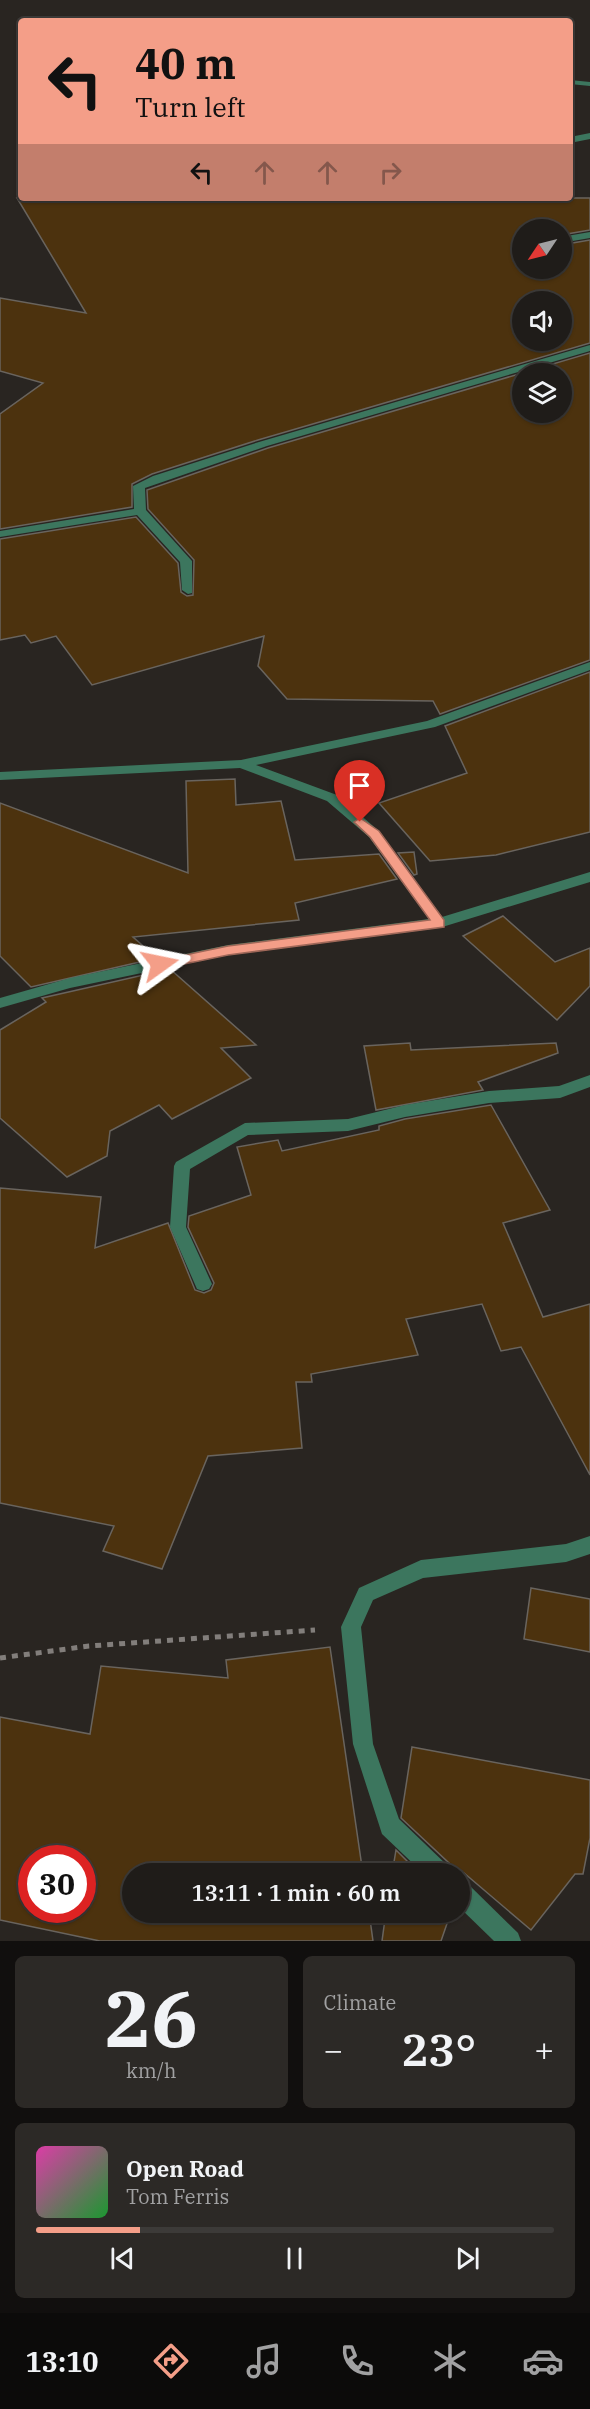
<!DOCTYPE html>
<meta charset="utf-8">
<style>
body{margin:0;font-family:"IBM Plex Serif",serif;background:#2c2926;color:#f1f3f6;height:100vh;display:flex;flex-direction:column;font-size:22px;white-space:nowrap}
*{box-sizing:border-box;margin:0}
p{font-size:20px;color:#a1a1a2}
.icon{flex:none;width:33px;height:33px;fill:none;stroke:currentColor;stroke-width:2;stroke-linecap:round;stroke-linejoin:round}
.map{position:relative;height:1941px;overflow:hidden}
.panel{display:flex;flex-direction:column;gap:15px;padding:15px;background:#110f0e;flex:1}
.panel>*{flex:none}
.top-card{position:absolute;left:18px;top:18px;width:555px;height:183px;border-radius:6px;box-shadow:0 2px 4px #0004,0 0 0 2px #3c3a38;background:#f49e88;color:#111;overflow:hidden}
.needle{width:39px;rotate:235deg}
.fabs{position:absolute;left:512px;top:219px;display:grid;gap:12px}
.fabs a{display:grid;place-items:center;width:60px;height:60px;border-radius:50%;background:#1f1c19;box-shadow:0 2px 4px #0004,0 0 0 2px #3c3a38;font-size:30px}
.speed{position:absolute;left:18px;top:1845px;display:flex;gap:12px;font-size:30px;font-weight:700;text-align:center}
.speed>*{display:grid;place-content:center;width:78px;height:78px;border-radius:50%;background:#1f1c19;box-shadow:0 2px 4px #0004,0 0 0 2px #3c3a38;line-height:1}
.speed .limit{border:9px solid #d22;background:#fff;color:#111}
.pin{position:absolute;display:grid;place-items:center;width:51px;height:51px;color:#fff;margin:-62px -26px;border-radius:50% 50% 50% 0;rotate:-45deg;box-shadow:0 0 6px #0007}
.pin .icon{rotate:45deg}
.me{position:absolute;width:66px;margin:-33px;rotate:78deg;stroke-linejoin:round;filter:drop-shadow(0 0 4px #0008)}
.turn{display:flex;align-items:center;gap:21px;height:126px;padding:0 18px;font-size:27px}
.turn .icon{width:78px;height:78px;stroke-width:2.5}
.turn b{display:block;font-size:42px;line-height:51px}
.lanes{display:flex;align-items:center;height:57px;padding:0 18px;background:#0003;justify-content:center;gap:30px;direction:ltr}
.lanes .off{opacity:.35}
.big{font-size:45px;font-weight:600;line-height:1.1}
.panel .widget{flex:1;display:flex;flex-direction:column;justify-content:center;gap:9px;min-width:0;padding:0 21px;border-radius:9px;background:#2c2926}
.panel .dial{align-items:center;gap:0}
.dial b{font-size:78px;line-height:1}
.song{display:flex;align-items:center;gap:18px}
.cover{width:72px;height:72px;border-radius:9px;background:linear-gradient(135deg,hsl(320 70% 55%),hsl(130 70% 35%))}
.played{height:6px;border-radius:3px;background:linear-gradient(90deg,#f49e88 20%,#3c3a38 20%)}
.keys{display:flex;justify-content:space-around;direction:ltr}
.heat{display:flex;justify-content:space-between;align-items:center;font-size:33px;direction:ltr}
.panel .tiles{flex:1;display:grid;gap:15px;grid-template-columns:1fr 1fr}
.widget:last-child{grid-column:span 2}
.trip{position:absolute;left:122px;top:1863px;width:348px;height:60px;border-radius:30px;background:#1f1c19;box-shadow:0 2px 4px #0004,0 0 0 2px #3c3a38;font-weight:600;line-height:60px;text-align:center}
.menu{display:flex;height:96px;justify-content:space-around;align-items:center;background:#0c0b0a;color:#a1a1a2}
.menu .icon{width:42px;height:42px}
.menu .active{color:#f49e88}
.menu b{font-size:27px;color:#f1f3f6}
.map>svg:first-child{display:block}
.building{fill:#4c320e;stroke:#69645e;stroke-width:1.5;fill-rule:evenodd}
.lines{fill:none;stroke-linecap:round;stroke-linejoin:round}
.path{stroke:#827e7b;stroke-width:5;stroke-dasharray:6 6;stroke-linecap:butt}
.minor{fill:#3c765e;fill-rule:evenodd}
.route{fill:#f49e88;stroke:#9f6758;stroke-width:1.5}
</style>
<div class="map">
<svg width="590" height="1941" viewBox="0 0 590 1941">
<rect width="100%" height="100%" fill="#292521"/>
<g class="building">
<path d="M17 198H590V230L561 235V230H522V268H561V245L590 240V343L258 440 152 474 132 484V507L0 529V414L43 383 0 371V298L86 313ZM522 302H561V340H522Z"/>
<path d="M590 353V660L440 714 433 701 287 699 258 666 264 636 92 685 56 636 31 643 25 635 0 640V539L136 517 178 563 181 592 187 596 193 595 194 560 148 509 147 490 268 448ZM522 374H561V412H522Z"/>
<path d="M590 672V832L496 855 430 861 379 803 467 773 445 726Z"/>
<path d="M235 779 236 805 281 801 295 860 379 854 397 879 295 903 299 920 133 937 157 958 31 987 0 956V803L188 873 186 781Z"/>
<path d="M414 852 417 874 414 875 398 853Z"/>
<path d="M503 916 555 962 590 948V986L557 1020 463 936Z"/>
<path d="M170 969 256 1045 221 1048 251 1078 172 1119 159 1105 110 1131 107 1156 67 1177 0 1118V1030L46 1002 42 998Z"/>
<path d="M410 1043 411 1050 556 1043 558 1053 478 1082 483 1090 376 1110 364 1046Z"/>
<path d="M491 1105 550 1210 503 1223 543 1317 590 1304V1475L521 1347 501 1351 482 1304 406 1319 418 1355 311 1374 312 1382H296L302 1448 208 1456 162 1569 103 1551 114 1526 0 1503V1188L101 1197 95 1248 168 1223 195 1290 204 1293 211 1290 214 1283 188 1227 189 1216 251 1195 237 1147 278 1140 282 1151 379 1130V1126L405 1119Z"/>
<path d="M531 1588 590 1599V1652L524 1639Z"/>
<path d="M330 1647 363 1874H132V1912H369L373 1941H100L0 1920V1717L90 1734 101 1666 228 1678 226 1660ZM32 1858H82V1910H32Z"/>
<path d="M412 1747 590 1780V1838L583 1874H575L531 1930 464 1873 462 1879 459 1878V1874H453L450 1864 401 1818Z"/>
<path d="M396 1850 420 1874H392Z"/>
<path d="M386 1912H451L441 1941H382Z"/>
</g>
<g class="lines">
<path class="path" d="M0 1658 89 1646 315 1630"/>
<g class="minor">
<path d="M570 80 590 82V86L570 84Z"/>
<path d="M590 133V139L570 143V137Z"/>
<path d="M590 232V238L561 243V237Z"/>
<path d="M590 345V351L267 446 145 488 146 510 192 561V593L188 594 182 590 180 562 137 515 0 537V531L134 509 133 486 153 476 259 442Z"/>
<path d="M590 662V670L435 727 256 765 337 795 379 831 442 917 590 872V882L439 928 228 955 70 988 0 1008V998L70 978 228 945 429 919 369 837 327 801 240 768 0 780V772L241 760 427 721Z"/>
<path d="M590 1075V1087L560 1098 489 1103 405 1117 348 1131 248 1135 190 1169 186 1227 212 1284 209 1289 203 1291 197 1289 170 1227 174 1166 176 1162 245 1123 348 1119 405 1105 489 1091 559 1086Z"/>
<path d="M590 1536V1554L566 1562 423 1578 373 1600 361 1627 373 1744 399 1819 448 1866 451 1874H424L382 1834 353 1744 341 1627 359 1588 421 1560 566 1544Z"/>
<path d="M459 1880 467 1883 518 1933 521 1941H494L459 1907Z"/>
</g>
</g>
<path class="route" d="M360 818 379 831 444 920V927L228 955 160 969 156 968V961L228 946 430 920 370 837 354 822Z"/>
</svg>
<div class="fabs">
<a><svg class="needle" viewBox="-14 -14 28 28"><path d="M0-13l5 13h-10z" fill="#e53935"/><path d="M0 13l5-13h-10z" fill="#a1a1a2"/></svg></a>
<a><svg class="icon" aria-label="sound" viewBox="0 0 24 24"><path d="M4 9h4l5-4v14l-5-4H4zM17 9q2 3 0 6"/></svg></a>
<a><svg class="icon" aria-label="layers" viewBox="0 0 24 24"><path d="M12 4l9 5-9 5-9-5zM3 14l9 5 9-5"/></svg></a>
</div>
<div class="speed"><div class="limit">30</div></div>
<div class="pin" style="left:360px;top:822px;background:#d93025"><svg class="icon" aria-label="arrive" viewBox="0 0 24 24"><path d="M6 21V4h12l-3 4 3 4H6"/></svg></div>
<svg class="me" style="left:160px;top:964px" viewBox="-20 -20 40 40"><path d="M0-17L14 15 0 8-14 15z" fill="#f49e88" stroke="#fff" stroke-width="4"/></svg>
<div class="trip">13:11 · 1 min · 60 m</div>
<div class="top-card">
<div class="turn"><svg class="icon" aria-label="left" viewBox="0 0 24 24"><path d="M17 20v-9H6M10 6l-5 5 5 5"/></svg><div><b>40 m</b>Turn left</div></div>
<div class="lanes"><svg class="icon" aria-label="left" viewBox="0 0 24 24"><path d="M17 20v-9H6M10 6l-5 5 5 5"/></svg><svg class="icon off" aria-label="ahead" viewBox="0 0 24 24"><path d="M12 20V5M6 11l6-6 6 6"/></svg><svg class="icon off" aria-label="ahead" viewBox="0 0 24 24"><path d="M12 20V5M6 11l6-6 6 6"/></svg><svg class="icon off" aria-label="right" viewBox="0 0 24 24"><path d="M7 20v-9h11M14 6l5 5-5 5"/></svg></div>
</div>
</div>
<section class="panel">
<div class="tiles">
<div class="widget dial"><b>26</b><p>km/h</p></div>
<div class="widget"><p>Climate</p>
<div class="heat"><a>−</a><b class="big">23°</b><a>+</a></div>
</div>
<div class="widget">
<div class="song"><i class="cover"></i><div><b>Open Road</b><p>Tom Ferris</p></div></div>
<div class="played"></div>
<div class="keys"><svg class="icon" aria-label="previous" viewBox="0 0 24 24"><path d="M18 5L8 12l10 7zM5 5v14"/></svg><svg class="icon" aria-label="pause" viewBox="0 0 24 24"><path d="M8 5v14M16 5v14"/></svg><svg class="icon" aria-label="next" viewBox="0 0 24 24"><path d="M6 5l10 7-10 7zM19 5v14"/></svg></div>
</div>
</div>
</section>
<nav class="menu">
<b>13:10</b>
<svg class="icon active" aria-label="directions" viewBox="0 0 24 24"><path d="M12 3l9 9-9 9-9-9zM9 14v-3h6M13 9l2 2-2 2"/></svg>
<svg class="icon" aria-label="music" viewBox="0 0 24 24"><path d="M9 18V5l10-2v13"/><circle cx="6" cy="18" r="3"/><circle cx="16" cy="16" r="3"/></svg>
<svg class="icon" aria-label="phone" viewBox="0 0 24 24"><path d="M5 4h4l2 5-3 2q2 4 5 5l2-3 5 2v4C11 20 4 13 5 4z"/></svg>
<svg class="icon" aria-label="climate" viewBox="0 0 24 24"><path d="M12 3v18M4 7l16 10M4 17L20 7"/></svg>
<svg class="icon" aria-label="car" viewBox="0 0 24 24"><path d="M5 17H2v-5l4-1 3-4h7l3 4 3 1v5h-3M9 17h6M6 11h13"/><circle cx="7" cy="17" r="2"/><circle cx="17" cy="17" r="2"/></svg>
</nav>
